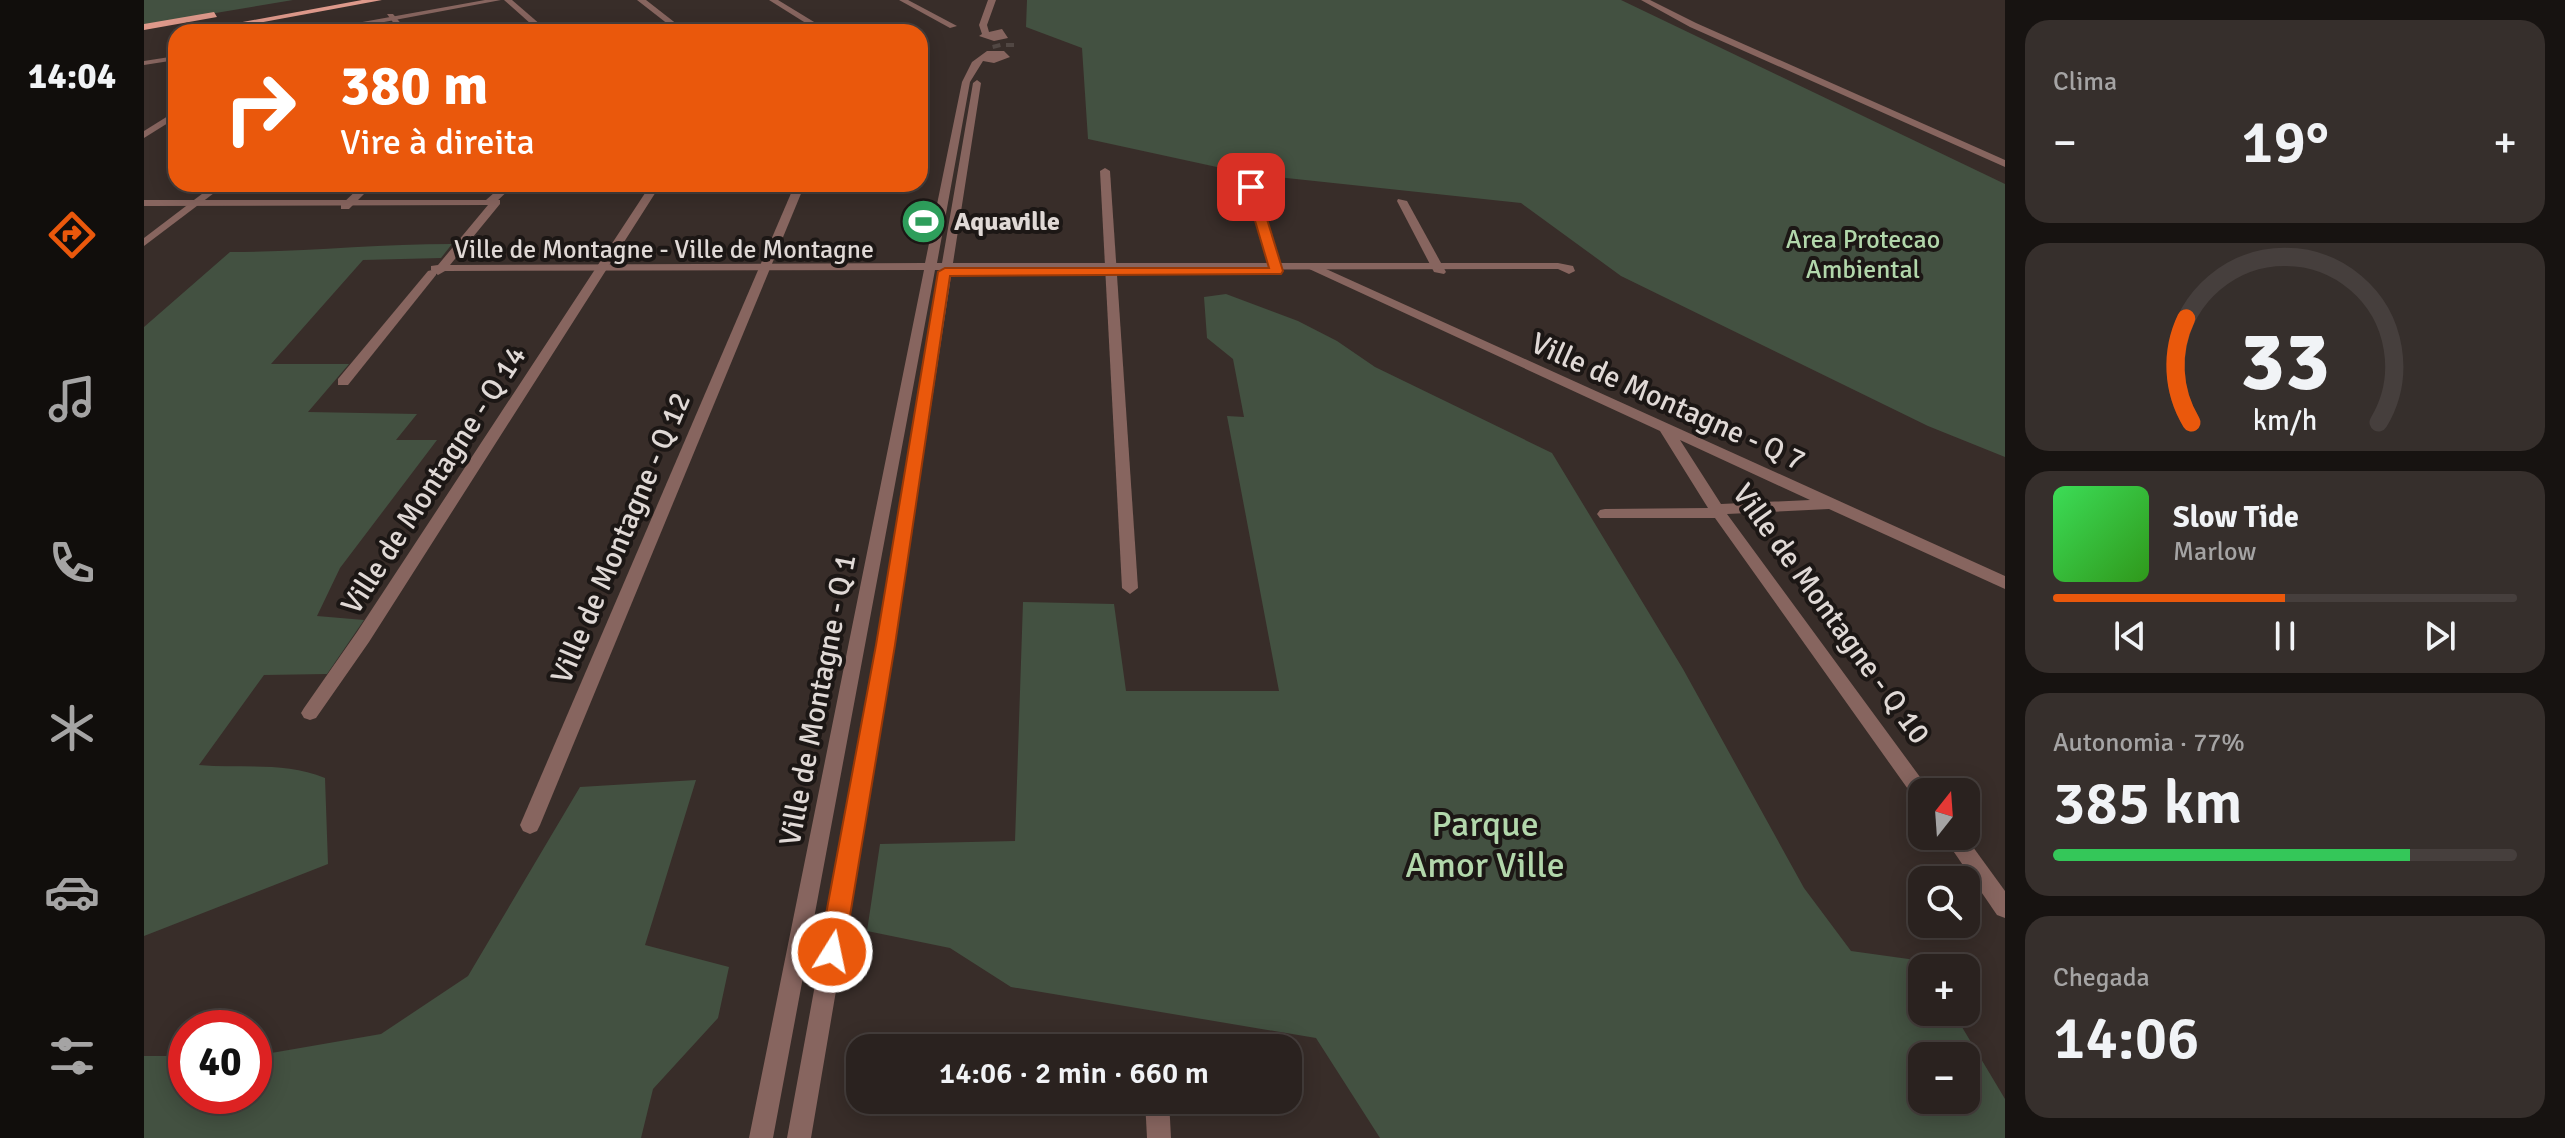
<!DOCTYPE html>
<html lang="pt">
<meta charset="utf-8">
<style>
body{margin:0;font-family:Signika,sans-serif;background:#362f2c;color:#f1f3f6;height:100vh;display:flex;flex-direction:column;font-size:30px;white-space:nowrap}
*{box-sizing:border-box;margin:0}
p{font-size:26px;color:#a5a4a4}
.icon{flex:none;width:44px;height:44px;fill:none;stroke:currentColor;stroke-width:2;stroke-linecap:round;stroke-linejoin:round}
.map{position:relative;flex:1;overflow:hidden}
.details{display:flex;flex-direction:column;gap:20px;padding:20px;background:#171311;width:560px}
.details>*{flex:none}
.guide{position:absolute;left:24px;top:24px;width:760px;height:168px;border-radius:24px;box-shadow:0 4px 20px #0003,0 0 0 2px #463f3d;background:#ea580c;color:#fff;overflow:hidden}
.needle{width:52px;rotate:17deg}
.fabs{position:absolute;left:1764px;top:778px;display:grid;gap:16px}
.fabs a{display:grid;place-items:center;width:72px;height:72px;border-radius:16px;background:#2a221f;box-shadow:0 4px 20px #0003,0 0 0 2px #463f3d;font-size:40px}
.speed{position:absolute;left:24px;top:1010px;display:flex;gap:16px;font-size:40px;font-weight:700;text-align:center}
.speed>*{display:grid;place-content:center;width:104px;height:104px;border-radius:50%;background:#2a221f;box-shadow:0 4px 20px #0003,0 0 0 2px #463f3d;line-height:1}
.speed .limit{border:12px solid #d22;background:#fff;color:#111}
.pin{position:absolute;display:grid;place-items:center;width:68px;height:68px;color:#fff;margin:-34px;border-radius:16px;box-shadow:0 4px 12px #0006}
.me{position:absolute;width:88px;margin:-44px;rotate:10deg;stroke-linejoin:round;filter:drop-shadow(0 0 6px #0008)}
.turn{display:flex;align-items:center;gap:28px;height:168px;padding:0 40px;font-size:36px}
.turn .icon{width:104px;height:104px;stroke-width:2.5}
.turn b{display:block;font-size:56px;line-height:68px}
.big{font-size:60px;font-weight:600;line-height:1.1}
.details .card{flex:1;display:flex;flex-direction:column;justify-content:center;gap:12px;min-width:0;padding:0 28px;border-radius:24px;background:#362f2c}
.details .dial{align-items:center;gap:0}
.dial svg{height:208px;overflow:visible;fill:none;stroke:#463f3d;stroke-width:7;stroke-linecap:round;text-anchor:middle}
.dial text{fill:#f1f3f6;stroke:none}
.song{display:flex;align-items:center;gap:24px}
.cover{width:96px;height:96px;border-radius:12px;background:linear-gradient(135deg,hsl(130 70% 55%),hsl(110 70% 35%))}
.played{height:8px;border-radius:4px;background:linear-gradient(90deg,#ea580c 50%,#463f3d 50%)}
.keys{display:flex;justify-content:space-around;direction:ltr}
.heat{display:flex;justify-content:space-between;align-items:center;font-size:44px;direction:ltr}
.charge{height:12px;border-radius:6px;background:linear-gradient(90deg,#34c759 77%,#463f3d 0)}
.trip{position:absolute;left:702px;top:1034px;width:456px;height:80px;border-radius:24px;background:#2a221f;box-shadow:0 4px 20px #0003,0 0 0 2px #463f3d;font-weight:600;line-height:80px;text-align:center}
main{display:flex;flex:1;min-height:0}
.menu{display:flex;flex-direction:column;width:144px;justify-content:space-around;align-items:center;background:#110e0c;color:#a5a4a4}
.menu .icon{width:56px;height:56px}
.menu .active{color:#ea580c}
.menu b{font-size:36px;color:#f1f3f6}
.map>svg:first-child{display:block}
.green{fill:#435141;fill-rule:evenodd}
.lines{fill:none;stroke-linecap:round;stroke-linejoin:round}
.tertiary-tunnel{stroke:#514743;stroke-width:8;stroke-dasharray:8 4;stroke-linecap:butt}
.minor{fill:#87655f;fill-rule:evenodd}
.tertiary{fill:#87655f;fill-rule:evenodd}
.primary{fill:#de998b;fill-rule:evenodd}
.route{fill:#ea580c;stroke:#983908;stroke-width:2}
.labels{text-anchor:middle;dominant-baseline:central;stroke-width:8;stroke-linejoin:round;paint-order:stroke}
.far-poi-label{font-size:26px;font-weight:bold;fill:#e0d9d6;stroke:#1c1715;text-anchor:start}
.far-park-label{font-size:26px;fill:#b2d7ab;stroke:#1c1715}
.far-street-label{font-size:26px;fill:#e0d9d6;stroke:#1c1715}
.street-label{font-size:30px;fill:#e0d9d6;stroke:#1c1715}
.near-park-label{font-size:36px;fill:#b2d7ab;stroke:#1c1715}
</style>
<main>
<nav class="menu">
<b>14:04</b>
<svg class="icon active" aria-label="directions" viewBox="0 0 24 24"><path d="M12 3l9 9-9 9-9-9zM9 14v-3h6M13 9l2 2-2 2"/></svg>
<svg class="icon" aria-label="music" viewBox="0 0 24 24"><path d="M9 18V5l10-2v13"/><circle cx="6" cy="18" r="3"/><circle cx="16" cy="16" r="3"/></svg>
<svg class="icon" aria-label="phone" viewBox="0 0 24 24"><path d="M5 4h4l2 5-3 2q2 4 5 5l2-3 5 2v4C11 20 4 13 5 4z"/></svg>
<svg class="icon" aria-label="climate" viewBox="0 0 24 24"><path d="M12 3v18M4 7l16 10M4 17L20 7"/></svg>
<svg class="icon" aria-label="car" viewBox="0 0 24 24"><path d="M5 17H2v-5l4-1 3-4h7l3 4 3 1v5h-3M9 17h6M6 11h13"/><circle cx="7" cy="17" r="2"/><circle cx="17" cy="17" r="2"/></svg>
<svg class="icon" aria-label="filters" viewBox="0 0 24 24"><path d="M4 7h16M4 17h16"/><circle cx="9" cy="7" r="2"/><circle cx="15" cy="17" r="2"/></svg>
</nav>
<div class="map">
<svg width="1861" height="1138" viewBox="0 0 1861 1138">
<rect width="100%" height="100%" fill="#382d29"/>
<g class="green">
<path d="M0 0H149L0 25Z"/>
<path d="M883 0H1477L1861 184V457L1784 426 1477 276 1377 203 1105 174 944 139 938 48 882 27Z"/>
<path d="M308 244 297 258 219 260 127 364H205L164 412 273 414 252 440H293L196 568 173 616 220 620 183 674 120 675 55 765C98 769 140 761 181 778L184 864 0 936V327L86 252C160 252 233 244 308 244Z"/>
<path d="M1082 294 1154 321 1193 341 1231 367 1408 453 1539 669 1660 888 1707 951 1779 961 1783 968H1778V1012H1809L1861 1099V1138H1236L1172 1038 867 987 806 948 723 931 736 844 871 841 879 602 970 604 982 691H1135L1083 416 1100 417 1089 359 1063 338 1060 297ZM1822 1056V1100H1778V1056Z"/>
<path d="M552 780 501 945 585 967 574 1018 509 1089 497 1138H0V1056H42V1096H110V1056L237 1034 324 976 436 787Z"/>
</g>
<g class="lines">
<g class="tertiary-tunnel">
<path d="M866 43V47"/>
<path d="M852 44 853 48"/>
</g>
<g class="minor">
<path d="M360 0H368L405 32H396Z"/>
<path d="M493 0H502L543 32H534Z"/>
<path d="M625 0H634L675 25 668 27Z"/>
<path d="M755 0H764L813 26 806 28Z"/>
<path d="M243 14H249L264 32H256Z"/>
<path d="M719 25 726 27 724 32H716Z"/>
<path d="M961 168 966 171 994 588 986 594 978 588 956 171Z"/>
<path d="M71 184H82L0 246V238Z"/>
<path d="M219 184H230L205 209H197V205Z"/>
<path d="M360 184H371L350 204H342V200Z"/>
<path d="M507 184H517L225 642 172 718 166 720 160 718 157 713 160 708 213 632Z"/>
<path d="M651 184H661L396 825 393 831 386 834 379 831 376 825Z"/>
<path d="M1103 185 1112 187 1139 271 1137 273 1127 271Z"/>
<path d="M1254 199 1263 201 1302 272 1300 274 1290 272 1253 201Z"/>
<path d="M1163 264H1171L1861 576V589L1685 509 1583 514 1787 792H1778V801L1771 799 1571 518H1456L1453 514 1456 510 1461 509 1564 508 1516 431 1163 268ZM1536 440 1666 500 1577 504Z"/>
<path d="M288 270 292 271V275L204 385H194V379L284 271Z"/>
<path d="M1799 836H1821L1861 891V918L1853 915Z"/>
<path d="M1001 1100H1025L1027 1138H1003Z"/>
</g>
<g class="tertiary">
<path d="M341 0H357L187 32H151L182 25 185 28Z"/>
<path d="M844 0H852L843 25 845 32 858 29 864 38 850 41 835 36 838 34 835 25Z"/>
<path d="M1497 0H1506L1552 23 1861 160V167L1546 27Z"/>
<path d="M843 51H860L866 57 850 63 839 61 826 82 793 263H798L829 83 833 80 837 83 809 263H1414L1429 266 1431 271 1425 274 1414 269 808 270 746 673 667 1138H643L728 673 797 270H791L629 1138H605L780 270 301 271 294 275 287 270V266L294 265 344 205 0 206V200H356V204L306 265 781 263 818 82 828 62Z"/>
<path d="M32 56V60L0 65V61Z"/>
<path d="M32 111V118L0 138V131Z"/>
</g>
<g class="primary">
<path d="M218 0H238L66 32H45Z"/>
<path d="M70 12 73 17 0 30V24Z"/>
</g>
</g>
<path class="route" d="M1107 183 1113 187 1139 271 1137 274 806 276 751 645 700 952 696 961 688 964 679 961 675 952 732 645 794 272 801 268H1125L1101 187Z"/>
<defs>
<symbol id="stadium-disc" viewBox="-11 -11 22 22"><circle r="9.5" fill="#2e9e5b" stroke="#1c1715"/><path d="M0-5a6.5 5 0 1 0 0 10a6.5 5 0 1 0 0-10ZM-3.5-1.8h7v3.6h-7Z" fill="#fff"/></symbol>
</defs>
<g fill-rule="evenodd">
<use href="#stadium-disc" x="754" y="196" width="51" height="51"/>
</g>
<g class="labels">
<g class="far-poi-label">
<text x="810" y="222">Aquaville</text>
</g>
<g class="far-park-label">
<text x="1719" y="240">Area Protecao<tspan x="1719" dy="30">Ambiental</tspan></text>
</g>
<g class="far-street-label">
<text x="520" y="250">Ville de Montagne - Ville de Montagne</text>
</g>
<g class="street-label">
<text transform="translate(1524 402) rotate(24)">Ville de Montagne - Q 7</text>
<text transform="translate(290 480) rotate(-57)">Ville de Montagne - Q 14</text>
<text transform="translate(477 538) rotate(-67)">Ville de Montagne - Q 12</text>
<text transform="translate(1687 614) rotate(54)">Ville de Montagne - Q 10</text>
<text transform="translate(674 700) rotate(-79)">Ville de Montagne - Q 1</text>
</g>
<g class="near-park-label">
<text x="1341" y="824">Parque<tspan x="1341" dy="41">Amor Ville</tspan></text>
</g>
</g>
</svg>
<div class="fabs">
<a><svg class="needle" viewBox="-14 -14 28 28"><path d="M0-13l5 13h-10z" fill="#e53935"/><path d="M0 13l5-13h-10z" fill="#a5a4a4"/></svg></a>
<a><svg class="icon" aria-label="search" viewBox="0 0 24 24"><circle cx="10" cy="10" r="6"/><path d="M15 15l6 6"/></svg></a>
<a>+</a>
<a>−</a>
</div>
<div class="speed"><div class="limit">40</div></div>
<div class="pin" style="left:1107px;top:187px;background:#d93025"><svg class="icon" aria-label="arrive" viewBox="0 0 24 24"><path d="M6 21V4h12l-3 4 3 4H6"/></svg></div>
<svg class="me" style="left:688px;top:952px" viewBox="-20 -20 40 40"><circle r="17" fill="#ea580c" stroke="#fff" stroke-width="3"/><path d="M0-11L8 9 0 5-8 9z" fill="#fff"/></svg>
<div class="trip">14:06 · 2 min · 660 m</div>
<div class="guide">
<div class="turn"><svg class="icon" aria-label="right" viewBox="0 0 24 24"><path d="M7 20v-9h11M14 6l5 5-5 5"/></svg><div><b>380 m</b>Vire à direita</div></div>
</div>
</div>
<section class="details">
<div class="card"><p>Clima</p>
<div class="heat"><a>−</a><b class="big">19°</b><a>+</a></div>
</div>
<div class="card dial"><svg viewBox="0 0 100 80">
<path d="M14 69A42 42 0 1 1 86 69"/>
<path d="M14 69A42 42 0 0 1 12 29" stroke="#ea580c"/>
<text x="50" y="56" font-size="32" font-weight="700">33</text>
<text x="50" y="72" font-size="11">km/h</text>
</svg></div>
<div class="card">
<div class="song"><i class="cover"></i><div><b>Slow Tide</b><p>Marlow</p></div></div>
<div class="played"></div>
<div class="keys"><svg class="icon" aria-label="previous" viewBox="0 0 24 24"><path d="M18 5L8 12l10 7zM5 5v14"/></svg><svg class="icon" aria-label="pause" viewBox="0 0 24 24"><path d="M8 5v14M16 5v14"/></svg><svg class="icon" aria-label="next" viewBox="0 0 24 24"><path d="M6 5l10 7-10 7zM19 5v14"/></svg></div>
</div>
<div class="card"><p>Autonomia · 77%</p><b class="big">385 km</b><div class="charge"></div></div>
<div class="card"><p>Chegada</p><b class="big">14:06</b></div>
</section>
</main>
